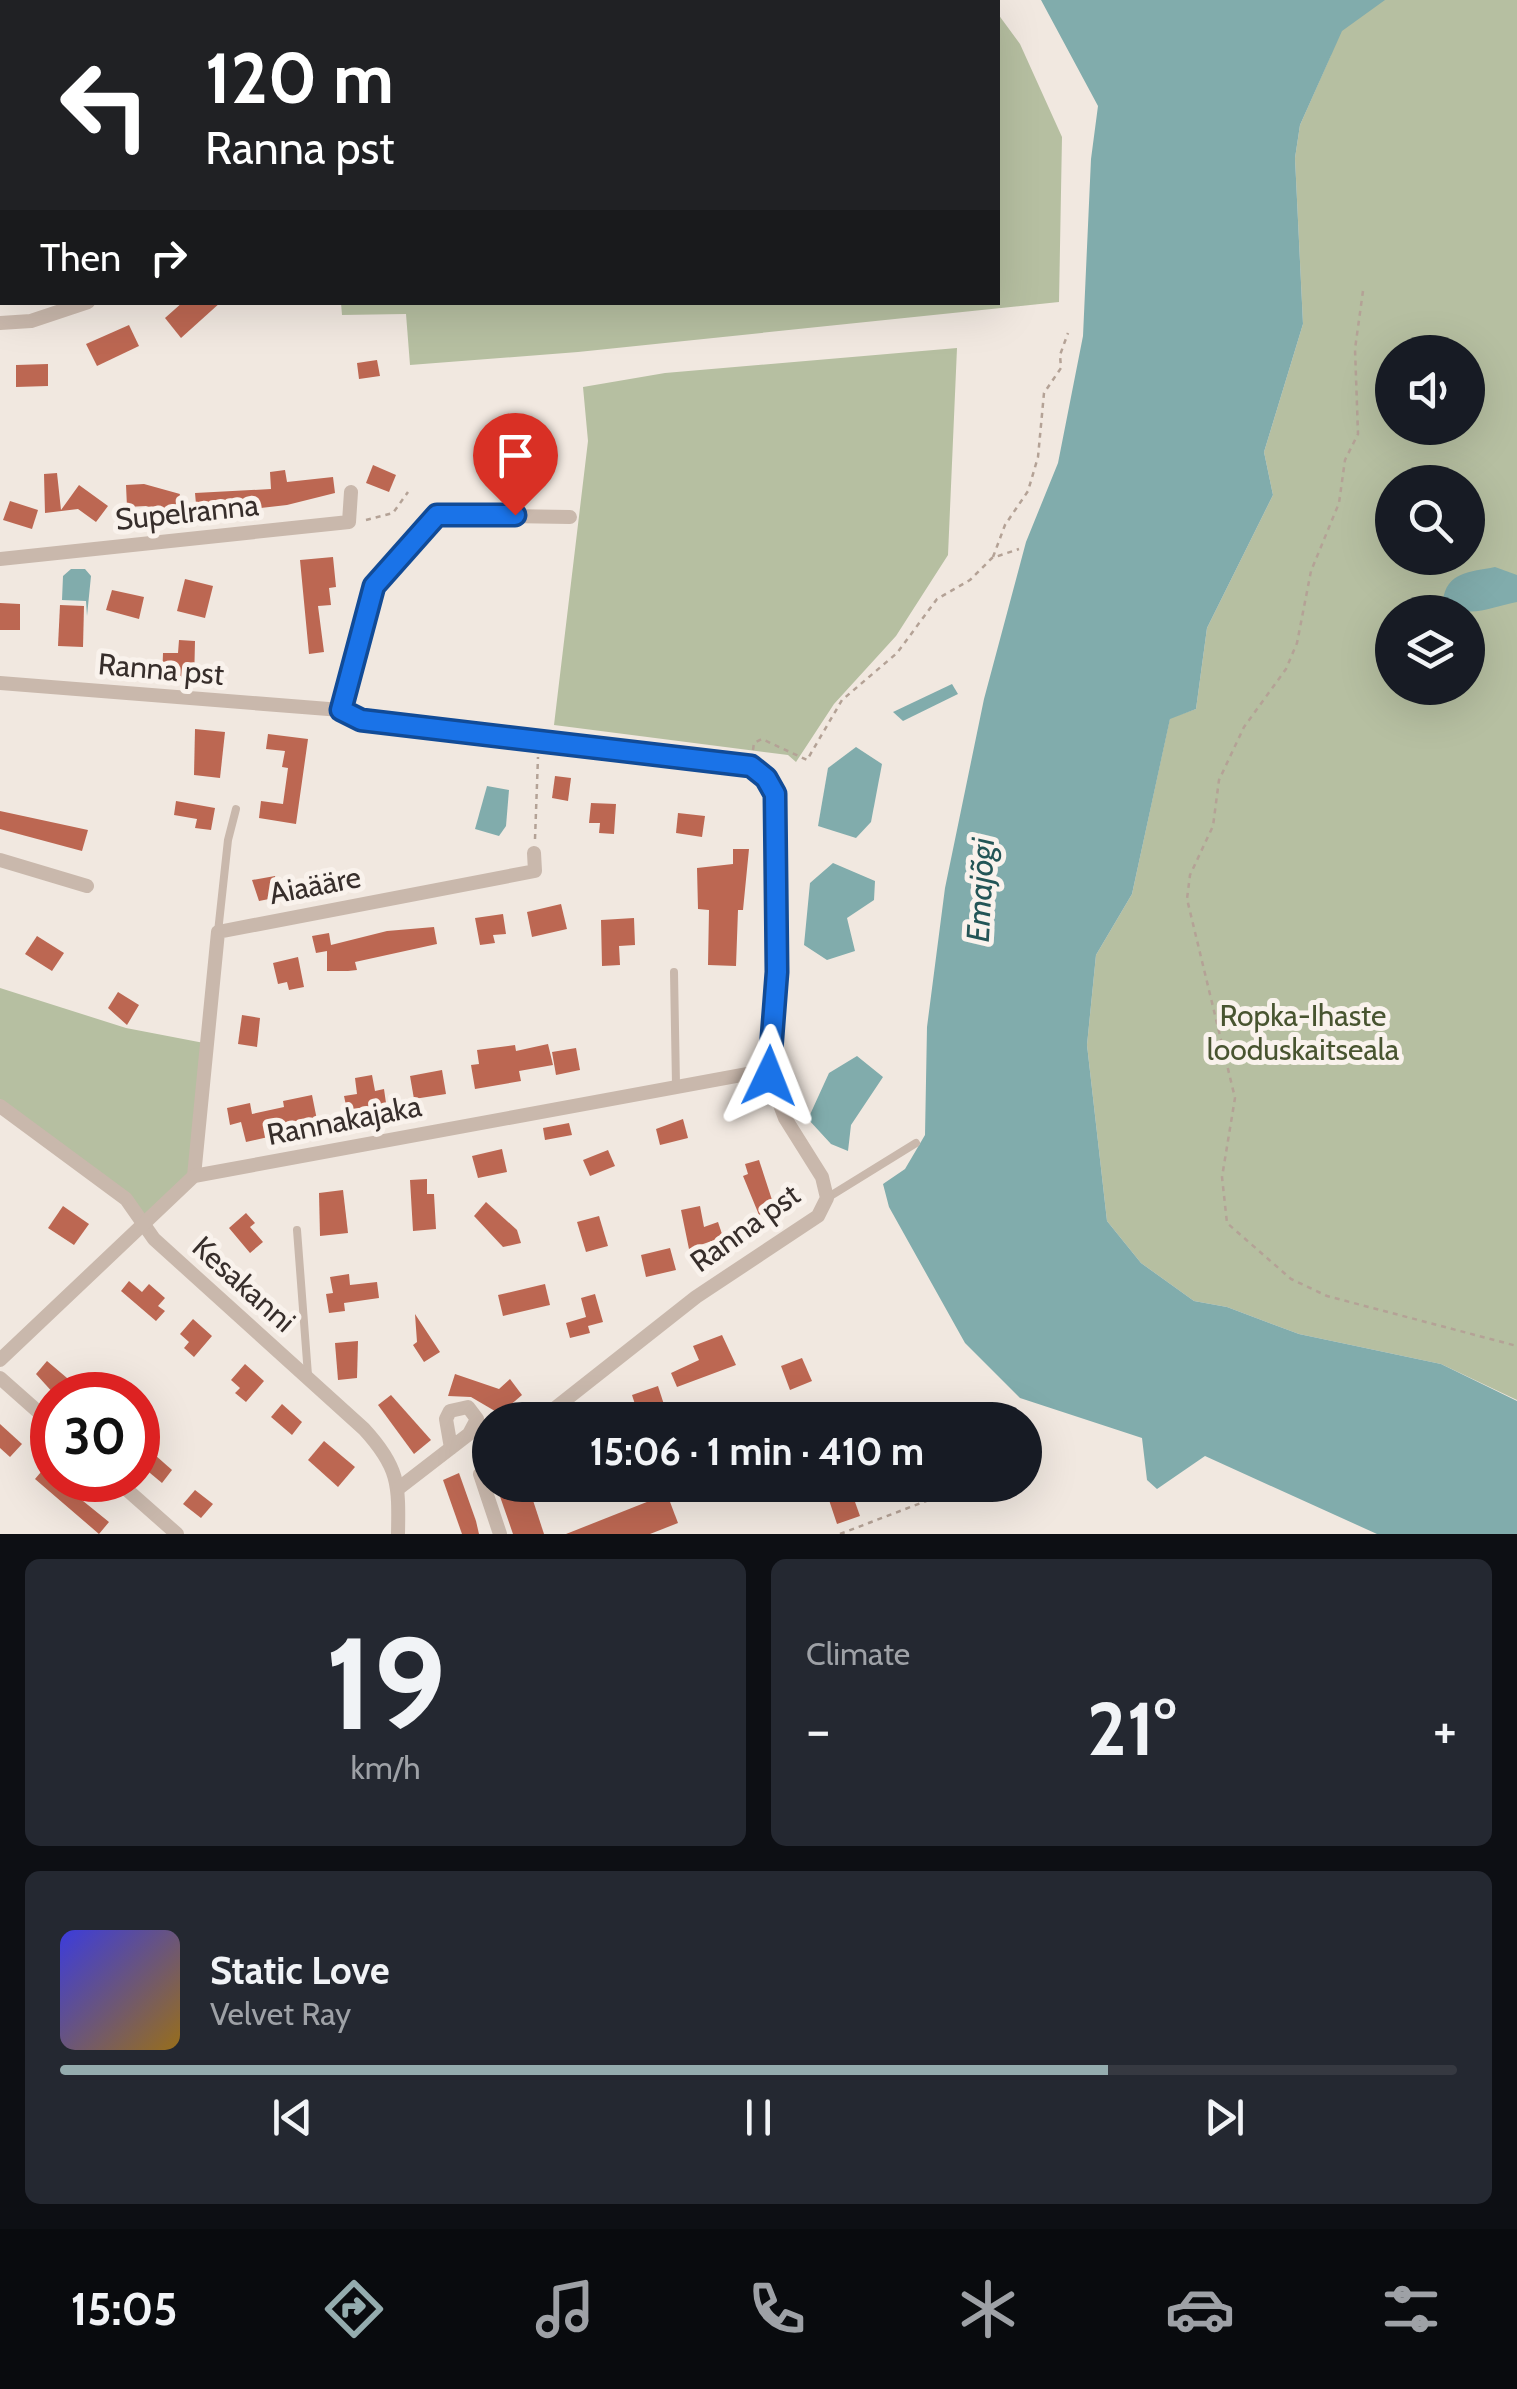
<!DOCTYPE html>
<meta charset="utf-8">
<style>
body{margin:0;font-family:Cabin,sans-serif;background:#242831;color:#f1f3f6;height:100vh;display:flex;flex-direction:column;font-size:38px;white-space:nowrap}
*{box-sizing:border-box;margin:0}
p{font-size:32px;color:#9ea1a6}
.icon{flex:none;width:55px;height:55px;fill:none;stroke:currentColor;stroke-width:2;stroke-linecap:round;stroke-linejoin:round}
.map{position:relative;height:1534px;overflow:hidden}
.sheet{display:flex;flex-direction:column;gap:25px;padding:25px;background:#0d0f14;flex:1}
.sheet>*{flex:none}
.hud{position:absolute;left:0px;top:0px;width:1000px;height:305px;box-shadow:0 10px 40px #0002;background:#202124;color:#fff;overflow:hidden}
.tools{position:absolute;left:1375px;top:335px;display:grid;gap:20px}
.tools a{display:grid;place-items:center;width:110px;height:110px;border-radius:50%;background:#171b24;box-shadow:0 10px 40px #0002;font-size:50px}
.speed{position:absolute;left:30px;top:1372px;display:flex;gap:20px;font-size:50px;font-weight:700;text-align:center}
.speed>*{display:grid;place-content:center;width:130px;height:130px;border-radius:50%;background:#171b24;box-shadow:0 10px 40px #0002;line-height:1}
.speed .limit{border:15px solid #d22;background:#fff;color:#111}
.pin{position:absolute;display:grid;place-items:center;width:85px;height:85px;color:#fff;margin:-102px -42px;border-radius:50% 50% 50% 0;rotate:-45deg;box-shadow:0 0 10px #0007}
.pin .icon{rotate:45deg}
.me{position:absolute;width:110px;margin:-55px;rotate:2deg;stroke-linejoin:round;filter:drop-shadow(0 0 8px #0008)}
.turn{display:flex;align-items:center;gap:35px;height:210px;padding:0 40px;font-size:45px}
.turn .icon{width:130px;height:130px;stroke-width:2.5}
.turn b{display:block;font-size:70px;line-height:85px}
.then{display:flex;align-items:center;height:95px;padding:0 40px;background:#0003;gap:20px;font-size:38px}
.big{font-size:75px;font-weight:700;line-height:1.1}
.sheet .card{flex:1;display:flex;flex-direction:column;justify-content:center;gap:15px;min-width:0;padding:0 35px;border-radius:15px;background:#242831}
.sheet .dial{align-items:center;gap:0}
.dial b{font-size:130px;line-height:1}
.song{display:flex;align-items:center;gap:30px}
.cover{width:120px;height:120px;border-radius:15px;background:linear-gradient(135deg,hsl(240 70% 55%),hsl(40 70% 35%))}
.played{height:10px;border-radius:5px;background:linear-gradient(90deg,#94acae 75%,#363941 75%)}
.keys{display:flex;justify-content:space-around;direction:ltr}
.heat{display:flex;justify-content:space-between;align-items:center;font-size:55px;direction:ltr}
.sheet .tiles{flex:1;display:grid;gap:25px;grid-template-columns:1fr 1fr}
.card:last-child{grid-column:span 2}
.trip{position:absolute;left:472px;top:1402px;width:570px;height:100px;border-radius:50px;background:#171b24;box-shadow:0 10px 40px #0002;font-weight:700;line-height:100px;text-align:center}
.tabs{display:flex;height:160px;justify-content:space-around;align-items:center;background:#090b0e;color:#9ea1a6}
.tabs .icon{width:70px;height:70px}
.tabs .selected{color:#94acae}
.tabs b{font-size:45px;color:#f1f3f6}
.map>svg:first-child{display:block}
.green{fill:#b6bfa1;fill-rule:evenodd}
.water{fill:#81acac}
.building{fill:#bc6752}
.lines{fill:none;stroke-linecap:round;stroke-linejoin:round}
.path{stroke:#b4a296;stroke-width:2.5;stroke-dasharray:5 5;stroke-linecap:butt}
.lane{stroke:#c9b8ac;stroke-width:8}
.street{stroke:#c9b8ac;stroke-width:14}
.route-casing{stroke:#114b97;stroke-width:25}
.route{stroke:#1a73e8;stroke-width:18}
.labels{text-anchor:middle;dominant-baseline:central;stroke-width:10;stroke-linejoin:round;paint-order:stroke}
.street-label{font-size:30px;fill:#372e2b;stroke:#f9f2ec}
.park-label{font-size:30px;fill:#485430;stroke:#f9f2ec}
.water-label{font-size:32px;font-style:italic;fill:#235556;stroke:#f9f2ec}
</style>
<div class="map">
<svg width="1517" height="1534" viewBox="0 0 1517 1534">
<rect width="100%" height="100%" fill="#f1e8e0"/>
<g class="green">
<path d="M436 0H987L989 2H436Z"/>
<path d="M1289 0H1517V1400L1441 1364 1299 1334 1227 1307 1194 1301 1141 1263 1107 1221 1087 1045 1096 955 1132 894 1170 718 1196 709 1207 628 1273 495 1264 452 1303 324 1295 158 1300 125 1331 55ZM1392 352H1468V428H1392ZM1392 482H1468V558H1392ZM1392 612H1468V688H1392Z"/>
<path d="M998 14 1020 44 1062 137 1059 302 578 352 410 365 406 314 342 315 341 303 998 302Z"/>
<path d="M957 348 948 555 896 636 834 704 796 762 788 755 554 725 588 441 583 387 665 373Z"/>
<path d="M0 988 126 1028 204 1043 193 1179 151 1221 0 1099Z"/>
</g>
<g class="water">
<path d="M1041 0H1385L1342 31 1300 125 1295 158 1303 324 1264 452 1273 495 1207 628 1196 709 1170 719 1132 894 1096 955 1087 1045 1107 1221 1141 1263 1194 1301 1227 1307 1299 1334 1441 1364 1517 1401V1534H1377L1205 1456 1157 1489 1147 1480 1142 1438 1020 1398 965 1343 889 1207 883 1184 905 1169 925 1135 927 1027 945 888 984 699 1026 542 1058 463 1083 336 1091 159 1098 106Z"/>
<path d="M1495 567 1517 575V602C1491 607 1465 621 1443 601 1446 572 1470 572 1495 567Z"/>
<path d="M71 569H85L91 576 87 616 86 601 62 600 63 576Z"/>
<path d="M952 684 958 694 903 721 893 712Z"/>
<path d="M856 747 882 764 871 822 856 838 818 826 828 768Z"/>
<path d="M487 786 509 790 506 826 499 836 475 829Z"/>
<path d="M833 863 875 881 874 900 847 918 855 951 827 960 804 945 810 883Z"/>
<path d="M857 1056 883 1077 851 1125 848 1151 831 1144 808 1119 829 1073Z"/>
</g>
<g class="building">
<path d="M183 302H221L181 338 165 318Z"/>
<path d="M129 325 139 346 97 366 86 344Z"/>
<path d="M377 360 380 376 359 379 357 363Z"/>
<path d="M48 364V386L16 387V365Z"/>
<path d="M373 465 396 475 389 492 366 483Z"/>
<path d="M285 470 287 482 333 477 335 493 287 505 197 515 195 493 271 489 270 472Z"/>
<path d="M57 473 61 510 79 485 108 506 96 522 78 509 45 513 44 474Z"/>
<path d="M144 484 180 494 174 514 146 506 127 507 126 485Z"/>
<path d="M10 501 38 510 32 529 3 520Z"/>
<path d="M333 557 336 587 329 588 331 605 318 606 324 652 309 654 300 560Z"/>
<path d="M185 579 213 586 205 618 177 611Z"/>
<path d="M112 590 144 597 139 619 106 610Z"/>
<path d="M0 603 20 604V630H0Z"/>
<path d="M60 605 84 606 83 647 58 646Z"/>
<path d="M179 640 195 641 194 684 162 681 163 653H178Z"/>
<path d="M195 729 225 732 220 778 194 775Z"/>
<path d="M268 734 308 739 296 824 259 818 261 801 283 804 288 768 282 767 285 751 266 749Z"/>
<path d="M555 776 571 778 568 801 552 798Z"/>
<path d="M176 801 215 808 211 830 195 828 197 819 174 815Z"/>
<path d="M591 803 616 804 614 834 599 833 600 823H589Z"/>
<path d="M0 811 88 830 82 851 0 829Z"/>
<path d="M678 813 705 816 702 837 676 833Z"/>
<path d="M733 849H749L743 910H738L736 966 708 965 709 910 698 909 697 868 733 864Z"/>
<path d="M275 876 279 897 259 901 252 880Z"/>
<path d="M561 904 567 929 532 937 527 912Z"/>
<path d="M503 914 506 934 493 935 495 943 480 945 475 918Z"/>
<path d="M634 918 635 945 619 946 620 965 602 966 601 920Z"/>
<path d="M434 927 437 944 355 962 357 970 348 971H327V951L316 953 312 936 329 933 331 945 387 931Z"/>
<path d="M37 936 64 953 52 971 25 954Z"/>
<path d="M298 957 304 987 289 990 287 982 278 984 273 963Z"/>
<path d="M118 992 139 1005 127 1025 108 1008Z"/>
<path d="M242 1015 260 1018 257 1047 238 1044Z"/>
<path d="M548 1044 553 1065 519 1071 521 1081 475 1089 471 1065 479 1064 477 1050 515 1045 516 1051Z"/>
<path d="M576 1048 580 1070 556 1075 552 1052Z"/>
<path d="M442 1070 446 1094 414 1099 410 1076Z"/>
<path d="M372 1075 375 1091 384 1089 386 1103 380 1104 381 1110 348 1115 344 1096 357 1094 355 1078Z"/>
<path d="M312 1095 317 1120 288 1125 290 1132 246 1142 241 1122 230 1125 227 1108 250 1103 252 1114 284 1107 283 1101Z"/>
<path d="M683 1119 688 1138 660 1145 656 1129Z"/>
<path d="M569 1123 572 1135 545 1140 543 1128Z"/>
<path d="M502 1149 507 1172 478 1178 472 1156Z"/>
<path d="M608 1150 615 1166 590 1176 583 1160Z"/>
<path d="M759 1160 774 1206 759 1215 743 1176 748 1174 745 1164Z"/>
<path d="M427 1179V1194H434L436 1229 413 1231 410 1180Z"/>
<path d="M343 1190 348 1233 320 1236 319 1193Z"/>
<path d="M486 1202 517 1230 521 1243 503 1247 474 1216Z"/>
<path d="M63 1206 89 1224 74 1245 48 1228Z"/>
<path d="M700 1206 704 1227 718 1222 723 1237 689 1249 681 1210Z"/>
<path d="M246 1213 255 1223 250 1227 263 1242 250 1253 229 1228Z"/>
<path d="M599 1216 608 1246 586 1252 577 1222Z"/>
<path d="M670 1248 676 1270 646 1277 641 1255Z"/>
<path d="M349 1274 350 1285 377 1282 379 1298 344 1303 345 1311 329 1313 326 1294 333 1293 330 1277Z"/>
<path d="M129 1281 142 1292 149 1284 165 1298 158 1306 165 1311 156 1321 121 1291Z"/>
<path d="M545 1284 550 1305 503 1316 498 1295Z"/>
<path d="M595 1294 603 1322 588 1326 590 1333 570 1338 566 1323 586 1317 581 1298Z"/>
<path d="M415 1314 440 1352 424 1362 413 1345 417 1342Z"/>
<path d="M193 1319 212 1336 194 1357 184 1348 189 1342 180 1334Z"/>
<path d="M722 1335 736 1365 677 1387 671 1373 699 1360 693 1346Z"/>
<path d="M358 1341 357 1378 338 1380 335 1343Z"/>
<path d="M802 1358 812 1381 790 1390 781 1366Z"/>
<path d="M47 1361 87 1395H55L36 1374Z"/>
<path d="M245 1364 264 1381 246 1402 235 1393 240 1388 231 1380Z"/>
<path d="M455 1374 499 1389 510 1379 522 1395 500 1414 471 1397 448 1396Z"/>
<path d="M658 1386 669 1420H640L632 1395Z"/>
<path d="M391 1395 431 1440 414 1454 378 1405Z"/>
<path d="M282 1404 302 1422 292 1435 271 1417Z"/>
<path d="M0 1424 22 1444 10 1457 0 1448Z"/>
<path d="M138 1440 172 1470 162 1483 138 1463Z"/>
<path d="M324 1441 355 1467 338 1487 308 1460Z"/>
<path d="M52 1459V1480H74L67 1488 109 1522 99 1534 35 1479Z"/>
<path d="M459 1473 476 1521 479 1534H462L443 1480Z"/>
<path d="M496 1485H528L544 1534H513Z"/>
<path d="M824 1485H849L860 1516 837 1524Z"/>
<path d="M195 1490 213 1504 201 1518 183 1504Z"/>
<path d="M667 1494 678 1523 650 1534H566Z"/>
</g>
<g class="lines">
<g class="path">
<path d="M1363 291 1355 349 1358 434 1345 460 1339 503 1311 571 1297 643 1286 669 1244 727 1219 780 1213 826 1190 875 1187 899 1235 1098 1222 1177 1227 1223 1291 1279 1327 1296 1517 1346"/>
<path d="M366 520 393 513 408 492"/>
<path d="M993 557 1005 525 1028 491 1038 457 1044 393 1061 368 1060 355 1068 333"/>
<path d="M753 750 754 743 762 739 807 760 842 700 897 653 937 599 970 580 992 558 1019 549"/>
<path d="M535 839 538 757"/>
<path d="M840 1534 968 1485"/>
</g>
<g class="lane">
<path d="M218 932 228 840 236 809"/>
<path d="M674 972 676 1085"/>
<path d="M827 1198 916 1143"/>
<path d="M297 1230 308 1375"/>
</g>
<g class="street">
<path d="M211 0V2"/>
<path d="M0 323 31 321 88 302"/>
<path d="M0 559 349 522 351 492"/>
<path d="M0 683 341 710 361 721 751 766 766 779 775 794 777 972 769 1076 785 1118 822 1177 827 1198 818 1216 696 1297 540 1420"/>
<path d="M341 710 374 585 437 515 570 517"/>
<path d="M0 860 87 886"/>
<path d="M0 1106 126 1199 154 1239 364 1429C399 1467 399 1484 398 1534"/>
<path d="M194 1176 218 932 535 871 534 853"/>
<path d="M0 1360 194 1176 769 1070"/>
<path d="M0 1378 52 1424"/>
<path d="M490 1465 480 1474 500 1534"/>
<path d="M116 1480 177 1534"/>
<path d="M399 1488 469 1434 477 1419 468 1407 450 1411 446 1419 451 1448"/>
</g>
</g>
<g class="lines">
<defs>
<path id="route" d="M515 515H437L374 586 341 710 361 720 751 766 766 778 775 794 777 972 769 1076"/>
</defs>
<use href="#route" class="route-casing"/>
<use href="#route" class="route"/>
</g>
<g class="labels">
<g class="street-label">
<text transform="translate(187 512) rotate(-6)">Supelranna</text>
<text transform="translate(161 669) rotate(5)">Ranna pst</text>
<text transform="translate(315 885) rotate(-11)">Aiaääre</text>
<text transform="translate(344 1120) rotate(-11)">Rannakajaka</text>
<text transform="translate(745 1228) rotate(-36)">Ranna pst</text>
<text transform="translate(244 1284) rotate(42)">Kesakanni</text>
</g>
<g class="park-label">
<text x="1303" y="1015">Ropka-Ihaste<tspan x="1303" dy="34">looduskaitseala</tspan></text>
</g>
<g class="water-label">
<text transform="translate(980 890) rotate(-87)">Emajõgi</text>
</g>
</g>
</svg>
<div class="tools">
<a><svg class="icon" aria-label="sound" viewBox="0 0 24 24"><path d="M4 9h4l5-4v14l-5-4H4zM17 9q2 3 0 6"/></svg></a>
<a><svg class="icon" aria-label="search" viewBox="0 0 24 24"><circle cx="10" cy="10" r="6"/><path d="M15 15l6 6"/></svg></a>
<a><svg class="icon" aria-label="layers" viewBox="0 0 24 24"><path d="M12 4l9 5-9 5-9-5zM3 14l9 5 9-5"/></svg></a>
</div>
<div class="speed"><div class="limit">30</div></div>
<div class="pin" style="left:515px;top:515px;background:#d93025"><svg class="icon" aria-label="arrive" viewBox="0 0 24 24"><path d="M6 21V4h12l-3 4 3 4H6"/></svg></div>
<svg class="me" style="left:769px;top:1076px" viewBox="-20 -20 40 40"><path d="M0-17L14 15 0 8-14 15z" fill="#1a73e8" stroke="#fff" stroke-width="4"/></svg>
<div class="trip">15:06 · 1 min · 410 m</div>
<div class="hud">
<div class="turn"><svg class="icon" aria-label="left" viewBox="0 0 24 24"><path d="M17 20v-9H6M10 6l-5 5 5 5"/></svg><div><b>120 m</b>Ranna pst</div></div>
<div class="then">Then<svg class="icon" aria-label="right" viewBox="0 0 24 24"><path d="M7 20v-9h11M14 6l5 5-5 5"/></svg></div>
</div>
</div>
<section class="sheet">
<div class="tiles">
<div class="card dial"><b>19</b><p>km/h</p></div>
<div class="card"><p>Climate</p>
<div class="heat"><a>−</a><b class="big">21°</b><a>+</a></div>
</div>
<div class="card">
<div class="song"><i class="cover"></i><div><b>Static Love</b><p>Velvet Ray</p></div></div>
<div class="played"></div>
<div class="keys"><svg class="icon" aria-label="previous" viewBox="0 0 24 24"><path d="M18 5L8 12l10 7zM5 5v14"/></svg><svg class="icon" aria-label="pause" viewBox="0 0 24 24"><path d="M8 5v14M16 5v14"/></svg><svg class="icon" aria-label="next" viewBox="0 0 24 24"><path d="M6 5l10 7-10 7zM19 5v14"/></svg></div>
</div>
</div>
</section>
<nav class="tabs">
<b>15:05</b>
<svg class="icon selected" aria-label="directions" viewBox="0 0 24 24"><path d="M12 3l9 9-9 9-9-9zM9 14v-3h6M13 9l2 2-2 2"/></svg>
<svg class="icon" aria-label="music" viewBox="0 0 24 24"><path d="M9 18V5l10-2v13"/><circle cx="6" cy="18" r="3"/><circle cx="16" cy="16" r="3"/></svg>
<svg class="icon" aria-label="phone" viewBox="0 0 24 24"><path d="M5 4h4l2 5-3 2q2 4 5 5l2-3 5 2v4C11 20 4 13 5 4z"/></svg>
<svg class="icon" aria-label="climate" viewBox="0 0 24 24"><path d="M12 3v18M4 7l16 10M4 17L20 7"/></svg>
<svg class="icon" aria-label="car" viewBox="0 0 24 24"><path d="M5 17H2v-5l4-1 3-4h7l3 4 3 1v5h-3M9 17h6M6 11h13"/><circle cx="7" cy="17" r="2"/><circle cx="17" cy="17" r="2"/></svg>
<svg class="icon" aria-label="filters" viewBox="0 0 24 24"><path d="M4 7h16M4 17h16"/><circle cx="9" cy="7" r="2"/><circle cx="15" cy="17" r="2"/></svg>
</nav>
